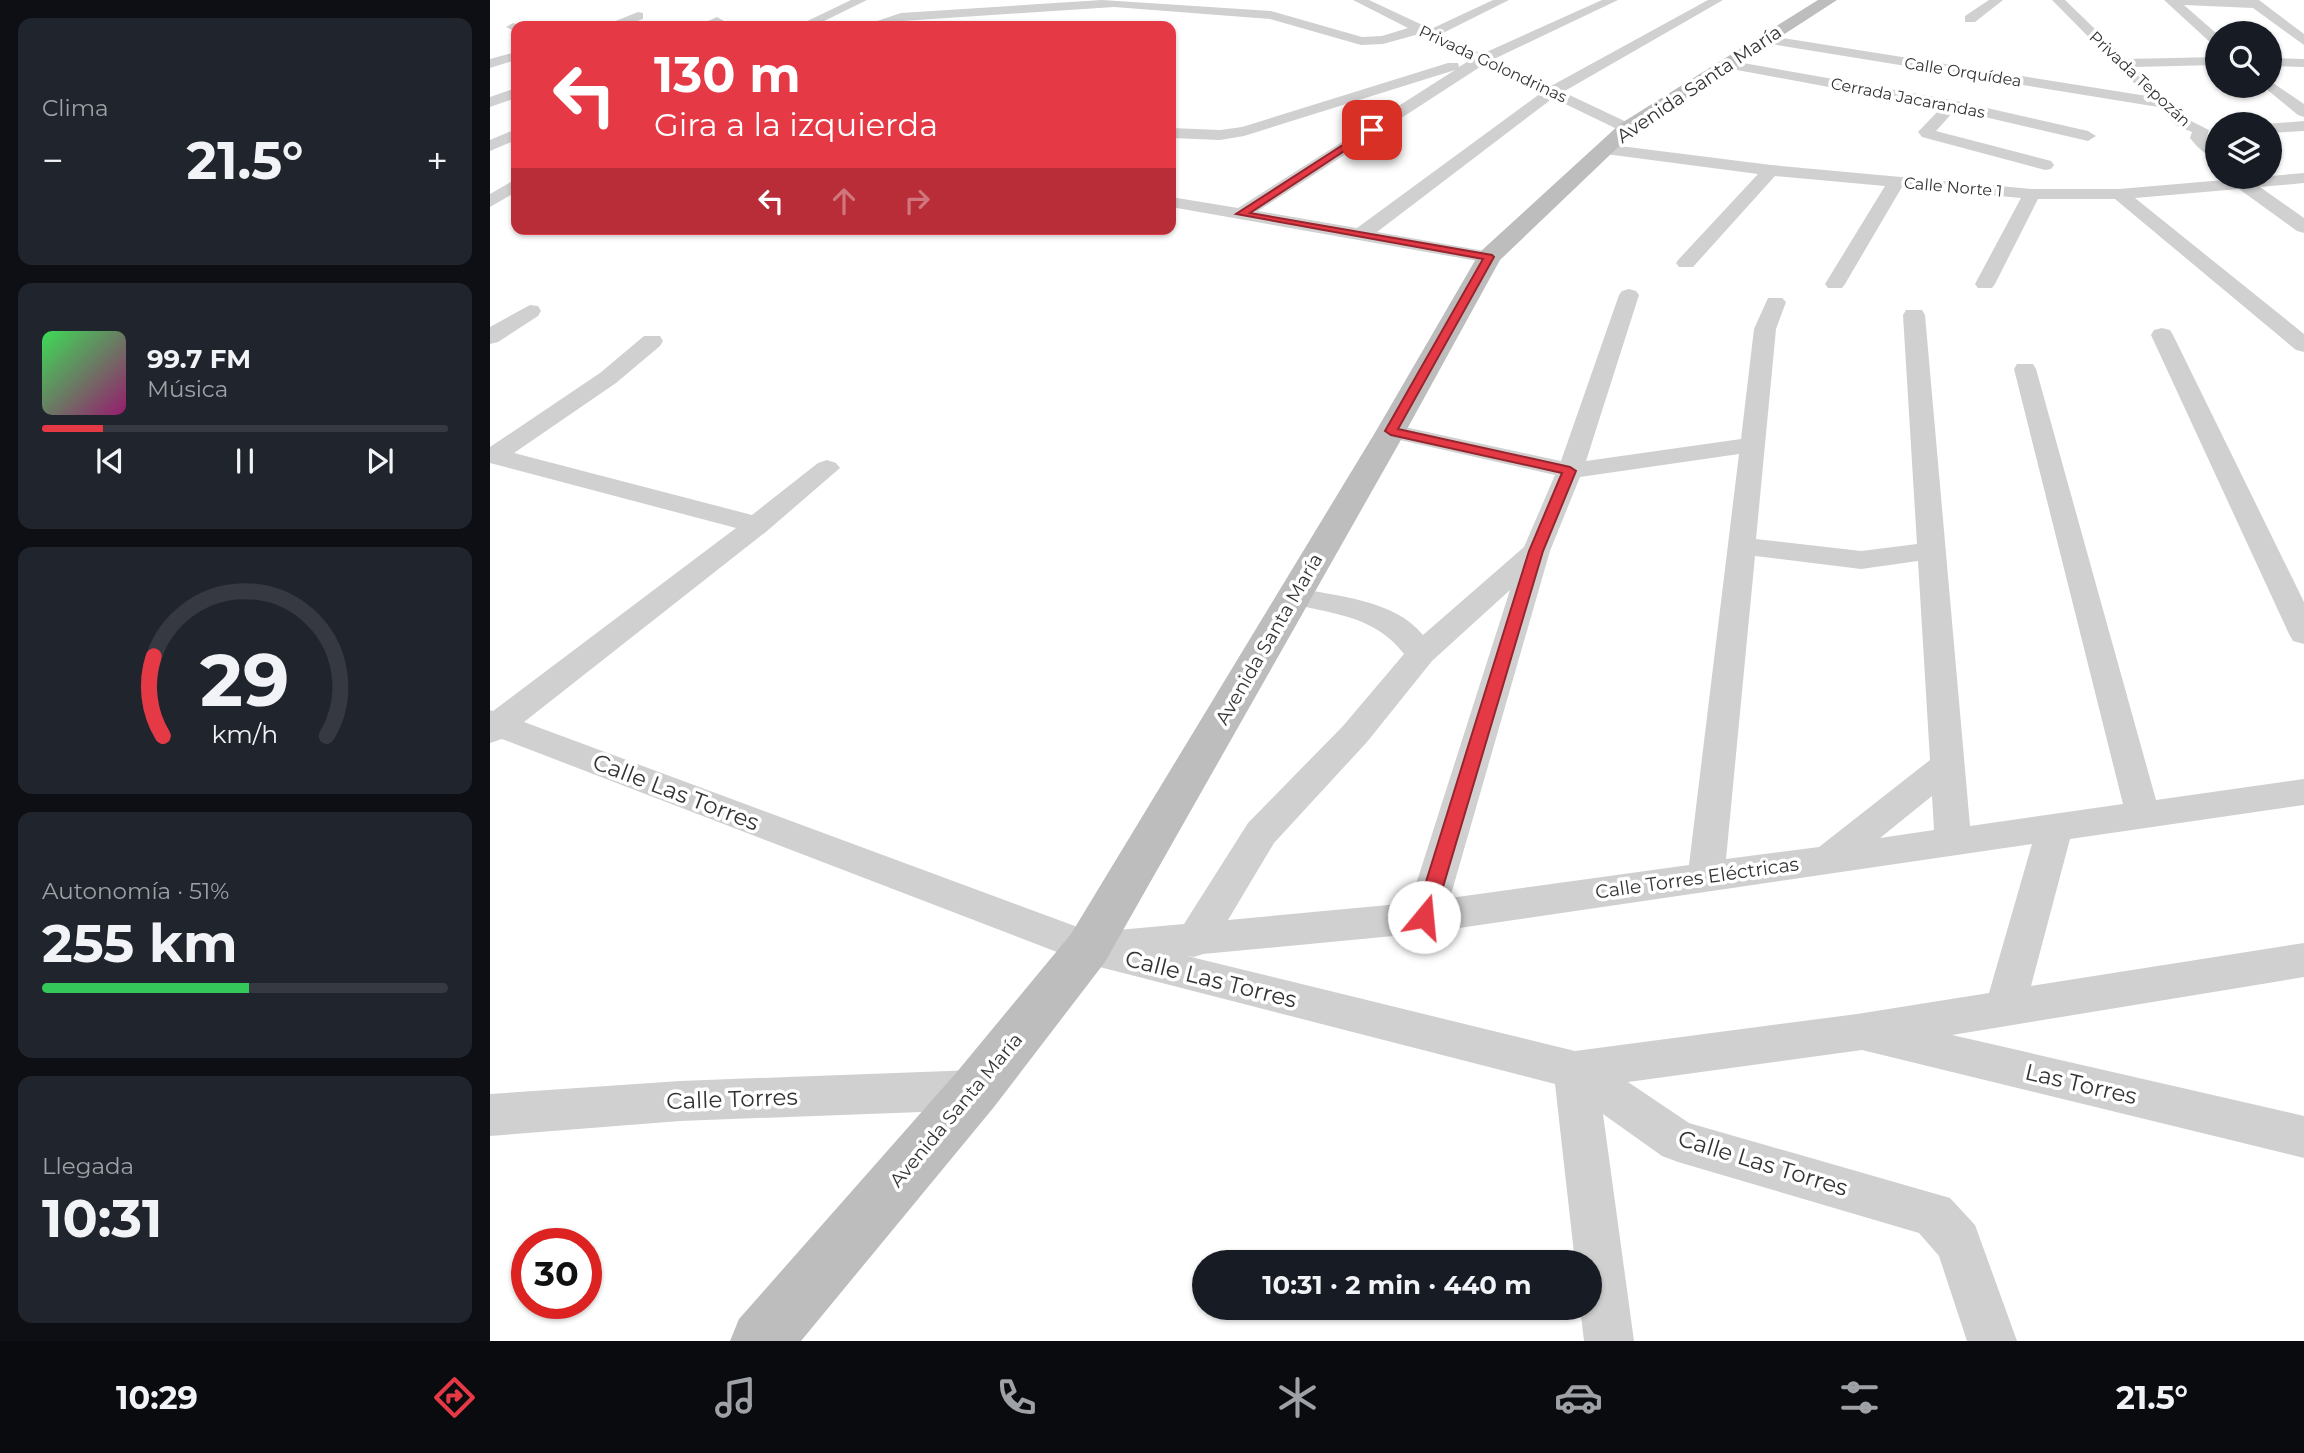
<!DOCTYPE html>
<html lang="es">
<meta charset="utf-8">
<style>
body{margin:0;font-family:Montserrat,sans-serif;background:#20242c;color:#f1f3f6;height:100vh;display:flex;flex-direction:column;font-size:26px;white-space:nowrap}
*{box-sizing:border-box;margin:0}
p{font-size:23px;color:#9ea1a6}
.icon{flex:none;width:38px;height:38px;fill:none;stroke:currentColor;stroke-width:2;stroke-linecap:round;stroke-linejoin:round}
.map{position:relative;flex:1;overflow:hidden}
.side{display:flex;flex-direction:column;gap:18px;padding:18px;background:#0d0f14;width:490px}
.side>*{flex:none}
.top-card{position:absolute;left:21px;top:21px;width:665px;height:214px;border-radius:14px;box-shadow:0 2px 5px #0004;background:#e63946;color:#fff;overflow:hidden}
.controls{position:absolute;left:1715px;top:21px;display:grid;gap:14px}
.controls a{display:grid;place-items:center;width:77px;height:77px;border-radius:50%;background:#171b24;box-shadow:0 2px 5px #0004;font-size:35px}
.speed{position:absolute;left:21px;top:1228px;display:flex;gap:14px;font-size:35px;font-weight:700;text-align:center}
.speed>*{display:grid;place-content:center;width:91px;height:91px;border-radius:50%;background:#171b24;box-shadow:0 2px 5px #0004;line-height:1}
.speed .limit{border:10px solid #d22;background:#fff;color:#111}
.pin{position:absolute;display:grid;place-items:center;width:60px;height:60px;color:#fff;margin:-30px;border-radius:14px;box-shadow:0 4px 10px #0006}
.me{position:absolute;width:77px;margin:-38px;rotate:17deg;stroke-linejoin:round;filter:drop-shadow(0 0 5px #0008)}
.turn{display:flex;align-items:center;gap:24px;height:147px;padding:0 28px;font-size:32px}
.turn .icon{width:91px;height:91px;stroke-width:2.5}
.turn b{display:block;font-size:49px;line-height:60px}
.lanes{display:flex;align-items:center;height:66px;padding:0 28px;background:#0003;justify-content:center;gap:35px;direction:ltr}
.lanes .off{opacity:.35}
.big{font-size:52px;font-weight:700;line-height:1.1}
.side .widget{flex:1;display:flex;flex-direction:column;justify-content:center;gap:10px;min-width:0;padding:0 24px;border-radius:14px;background:#20242c}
.side .dial{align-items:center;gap:0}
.dial svg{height:182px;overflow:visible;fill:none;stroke:#363941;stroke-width:7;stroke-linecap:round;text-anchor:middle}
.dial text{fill:#f1f3f6;stroke:none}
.song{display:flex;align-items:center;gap:21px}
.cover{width:84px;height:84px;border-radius:10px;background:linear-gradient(135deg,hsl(130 70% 55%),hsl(320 70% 35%))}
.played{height:7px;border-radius:4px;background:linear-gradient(90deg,#e63946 15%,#363941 15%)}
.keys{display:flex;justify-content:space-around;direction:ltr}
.heat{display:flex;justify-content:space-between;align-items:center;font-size:38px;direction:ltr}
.charge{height:10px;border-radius:5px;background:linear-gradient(90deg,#34c759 51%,#363941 0)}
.trip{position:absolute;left:702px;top:1250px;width:410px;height:70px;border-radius:35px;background:#171b24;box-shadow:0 2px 5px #0004;font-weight:700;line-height:70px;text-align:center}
.tabs{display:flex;height:112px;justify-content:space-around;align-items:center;background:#090b0e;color:#9ea1a6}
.tabs .icon{width:49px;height:49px}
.tabs .active{color:#e63946}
.tabs b{font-size:32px;color:#f1f3f6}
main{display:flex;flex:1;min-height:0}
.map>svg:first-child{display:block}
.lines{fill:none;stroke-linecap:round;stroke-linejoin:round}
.minor{fill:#d0d0d0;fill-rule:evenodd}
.secondary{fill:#bdbdbd;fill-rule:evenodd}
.route{fill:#e63946;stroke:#96252e;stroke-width:2}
.labels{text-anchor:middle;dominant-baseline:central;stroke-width:7;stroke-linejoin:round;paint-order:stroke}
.far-street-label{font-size:16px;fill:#333;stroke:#fff}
.street-label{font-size:19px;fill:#333;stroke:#fff}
.near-street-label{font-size:23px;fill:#333;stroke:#fff}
</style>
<main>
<section class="side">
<div class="widget"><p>Clima</p>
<div class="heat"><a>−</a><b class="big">21.5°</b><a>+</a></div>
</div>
<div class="widget">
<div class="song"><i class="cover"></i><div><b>99.7 FM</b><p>Música</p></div></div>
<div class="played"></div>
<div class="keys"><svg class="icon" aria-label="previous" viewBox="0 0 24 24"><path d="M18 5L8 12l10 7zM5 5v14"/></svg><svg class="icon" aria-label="pause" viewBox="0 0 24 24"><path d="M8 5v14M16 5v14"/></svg><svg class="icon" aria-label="next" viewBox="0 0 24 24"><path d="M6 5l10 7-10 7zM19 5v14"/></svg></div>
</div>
<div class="widget dial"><svg viewBox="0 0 100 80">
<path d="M14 69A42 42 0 1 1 86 69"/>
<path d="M14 69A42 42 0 0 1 10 34" stroke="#e63946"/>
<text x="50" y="56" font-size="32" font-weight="700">29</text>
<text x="50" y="72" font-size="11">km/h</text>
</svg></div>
<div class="widget"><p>Autonomía · 51%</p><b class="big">255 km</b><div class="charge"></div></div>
<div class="widget"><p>Llegada</p><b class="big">10:31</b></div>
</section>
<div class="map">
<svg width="1814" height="1341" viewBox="0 0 1814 1341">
<rect width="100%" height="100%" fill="#fff"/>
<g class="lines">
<g class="minor">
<path d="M361 0H377L324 26H307Z"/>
<path d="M612 0 781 11 872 37 892 36 918 28 863 0H879L941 29 1003 0H1019L951 34 992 54 1112 0H1128L1004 59 1061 86 1218 0H1233L1073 92 1143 125 1145 128 1143 131H1131L1063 98 887 232 1006 253 1009 257 1006 261 999 263 681 207V197L748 208 965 70 754 136 730 140 681 138V128L730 130 752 127 958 63H968L969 67 982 59 929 34 893 44 871 45 780 19 624 7 412 21 393 26H372L411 13ZM993 65 1051 93 867 228 768 211Z"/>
<path d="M1499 0H1513L1485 22H1475V16Z"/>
<path d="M1562 0H1575L1636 59 1727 57V65L1644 67 1699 120 1719 130 1717 137 1727 146V159C1717 157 1706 146 1700 138L1702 132 1687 126 1668 107 1274 43 1267 39 1274 35 1657 96Z"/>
<path d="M1674 0H1769L1814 34V45L1763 8 1694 5 1727 34V45L1722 44Z"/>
<path d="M148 12 153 13V19L132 26H113Z"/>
<path d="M227 17 234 21 232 24 207 26Z"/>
<path d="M23 23 31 26H26V32L16 27Z"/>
<path d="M26 52V60L0 68V59Z"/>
<path d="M1780 58 1814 59V67L1780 66Z"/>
<path d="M1236 60 1462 100 1598 131 1606 136 1598 141 1465 110 1446 131 1561 161 1564 165 1561 169 1555 170 1432 137 1428 132 1451 108 1231 67 1229 64Z"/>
<path d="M1780 81 1814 104V117L1808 115 1775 88 1773 86H1780Z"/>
<path d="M26 88V98L0 107V97Z"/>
<path d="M1814 121V131L1780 133V124H1776Z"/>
<path d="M26 129V140L0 151V140Z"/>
<path d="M1114 144 1281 165 1542 189H1629L1814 173V183L1770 187 1814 218V233L1807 231 1749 189 1645 198 1814 334V352L1806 350 1625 199H1548L1505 284 1502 288H1488L1485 284 1531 198 1412 187 1355 284 1352 288H1338L1335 284 1395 186 1285 176 1203 267H1189L1186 263 1189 259 1268 174 1108 153 1106 149 1108 145Z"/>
<path d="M26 179V192L0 207V194Z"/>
<path d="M1139 289 1146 291 1149 295 1096 461 1251 439 1264 329 1278 298H1292L1296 302 1286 329 1266 539 1371 551 1427 544 1413 315 1416 310H1432L1435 315 1480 826 1633 804 1524 369 1527 364H1543L1546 369 1666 800 1814 779V805L1580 839 1541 986 1814 943V977L1462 1035 1814 1116V1158L1372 1050 1138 1082 1199 1123 1460 1198 1485 1225 1527 1341H1477L1449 1256 1429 1233 1188 1162 1172 1156 1113 1114 1144 1341H1094L1090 1307H1099V1262H1085L1065 1084 598 964 12 739 0 743V710L3 711 246 528 0 463V447L110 373 154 336H170L173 341 170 346 126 383 24 453 262 515 328 463 337 460 346 463 350 468 277 531 34 722 601 932 614 935 628 930 694 924 758 823 853 726 914 654C884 614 839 614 794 602L789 596 794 590 804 587C847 597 904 599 933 635L1034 547 1065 475 892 436 889 431 892 426 901 424 1071 461 1129 295 1132 291ZM1249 454 1199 865 960 898 1060 551 1090 477ZM1265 556 1371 569 1428 561 1440 760 1329 847 1236 859ZM1020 590 920 903 738 920 784 843 877 742 942 661ZM1442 796 1444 830 1390 838ZM1542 844 1499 993 1367 1014 1085 1051 697 956 704 957 713 954 935 933Z"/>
<path d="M40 305 48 306 51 311 48 316 8 342 0 344V327Z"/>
<path d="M1672 328 1680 330 1683 335 1814 602V644L1803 641 1799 634 1661 335 1664 330Z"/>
<path d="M485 1070 500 1076 507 1090 500 1104 485 1110 190 1121 0 1136V1094L190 1081Z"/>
</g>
<path class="secondary" d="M1328 0H1347L1144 132 1010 260 916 431 615 962 504 1107 311 1341H240L249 1319 466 1073 581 934 886 431 990 252 1130 124Z"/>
</g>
<path class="route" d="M879 128 886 130 760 213 1002 255 1004 257 908 429 1080 467 1086 471 1053 551 944 917 941 922 934 925 928 922 925 917 1039 551 1072 473 901 435 895 431 993 259 746 214Z"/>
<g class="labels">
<g class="far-street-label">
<text transform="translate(1003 64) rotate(25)">Privada Golondrinas</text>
<text transform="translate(1473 72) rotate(9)">Calle Orquídea</text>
<text transform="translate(1650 79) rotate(43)">Privada Tepozán</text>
<text transform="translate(1418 98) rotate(11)">Cerrada Jacarandas</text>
<text transform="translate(1463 187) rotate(5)">Calle Norte 1</text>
</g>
<g class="street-label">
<text transform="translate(1209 84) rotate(-34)">Avenida Santa María</text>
<text transform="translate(779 639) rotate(-60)">Avenida Santa María</text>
<text transform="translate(1207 878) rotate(-8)">Calle Torres Eléctricas</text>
<text transform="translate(466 1110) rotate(-50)">Avenida Santa María</text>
</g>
<g class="near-street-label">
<text transform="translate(186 792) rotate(21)">Calle Las Torres</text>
<text transform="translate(721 979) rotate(14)">Calle Las Torres</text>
<text transform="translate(1591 1084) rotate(13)">Las Torres</text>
<text transform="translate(242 1099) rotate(-2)">Calle Torres</text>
<text transform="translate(1273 1163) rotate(17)">Calle Las Torres</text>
</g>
</g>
</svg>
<div class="controls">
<a><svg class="icon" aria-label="search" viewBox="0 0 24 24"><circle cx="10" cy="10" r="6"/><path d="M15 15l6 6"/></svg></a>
<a><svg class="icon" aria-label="layers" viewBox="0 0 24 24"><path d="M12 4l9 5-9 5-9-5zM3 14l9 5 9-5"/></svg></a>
</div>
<div class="speed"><div class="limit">30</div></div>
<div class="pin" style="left:882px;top:130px;background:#d93025"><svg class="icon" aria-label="arrive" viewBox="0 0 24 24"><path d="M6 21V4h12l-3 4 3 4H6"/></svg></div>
<svg class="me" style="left:934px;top:917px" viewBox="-20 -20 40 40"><circle r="19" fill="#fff"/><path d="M0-13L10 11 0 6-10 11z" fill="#e63946"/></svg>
<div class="trip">10:31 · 2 min · 440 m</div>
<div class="top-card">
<div class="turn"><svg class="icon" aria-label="left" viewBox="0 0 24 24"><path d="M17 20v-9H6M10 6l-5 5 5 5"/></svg><div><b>130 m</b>Gira a la izquierda</div></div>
<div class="lanes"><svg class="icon" aria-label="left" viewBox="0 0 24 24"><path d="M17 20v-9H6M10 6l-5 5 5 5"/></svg><svg class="icon off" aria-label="ahead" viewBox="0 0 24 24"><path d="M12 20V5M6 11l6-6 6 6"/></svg><svg class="icon off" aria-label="right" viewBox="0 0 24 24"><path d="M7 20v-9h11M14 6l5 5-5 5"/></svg></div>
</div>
</div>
</main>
<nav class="tabs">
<b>10:29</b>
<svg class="icon active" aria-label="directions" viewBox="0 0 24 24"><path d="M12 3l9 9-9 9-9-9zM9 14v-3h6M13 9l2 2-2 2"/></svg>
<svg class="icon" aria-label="music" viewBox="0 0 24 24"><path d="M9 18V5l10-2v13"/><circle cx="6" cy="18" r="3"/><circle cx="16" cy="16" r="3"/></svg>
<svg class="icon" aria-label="phone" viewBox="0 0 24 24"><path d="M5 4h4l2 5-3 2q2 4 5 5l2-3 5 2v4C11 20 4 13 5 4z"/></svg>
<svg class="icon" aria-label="climate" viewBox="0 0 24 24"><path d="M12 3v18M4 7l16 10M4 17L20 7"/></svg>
<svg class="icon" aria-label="car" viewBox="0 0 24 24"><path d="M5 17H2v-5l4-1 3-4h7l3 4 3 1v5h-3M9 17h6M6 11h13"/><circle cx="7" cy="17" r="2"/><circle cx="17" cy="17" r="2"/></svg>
<svg class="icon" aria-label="filters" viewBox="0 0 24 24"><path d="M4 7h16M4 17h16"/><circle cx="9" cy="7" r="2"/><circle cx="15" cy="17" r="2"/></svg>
<b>21.5°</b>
</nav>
